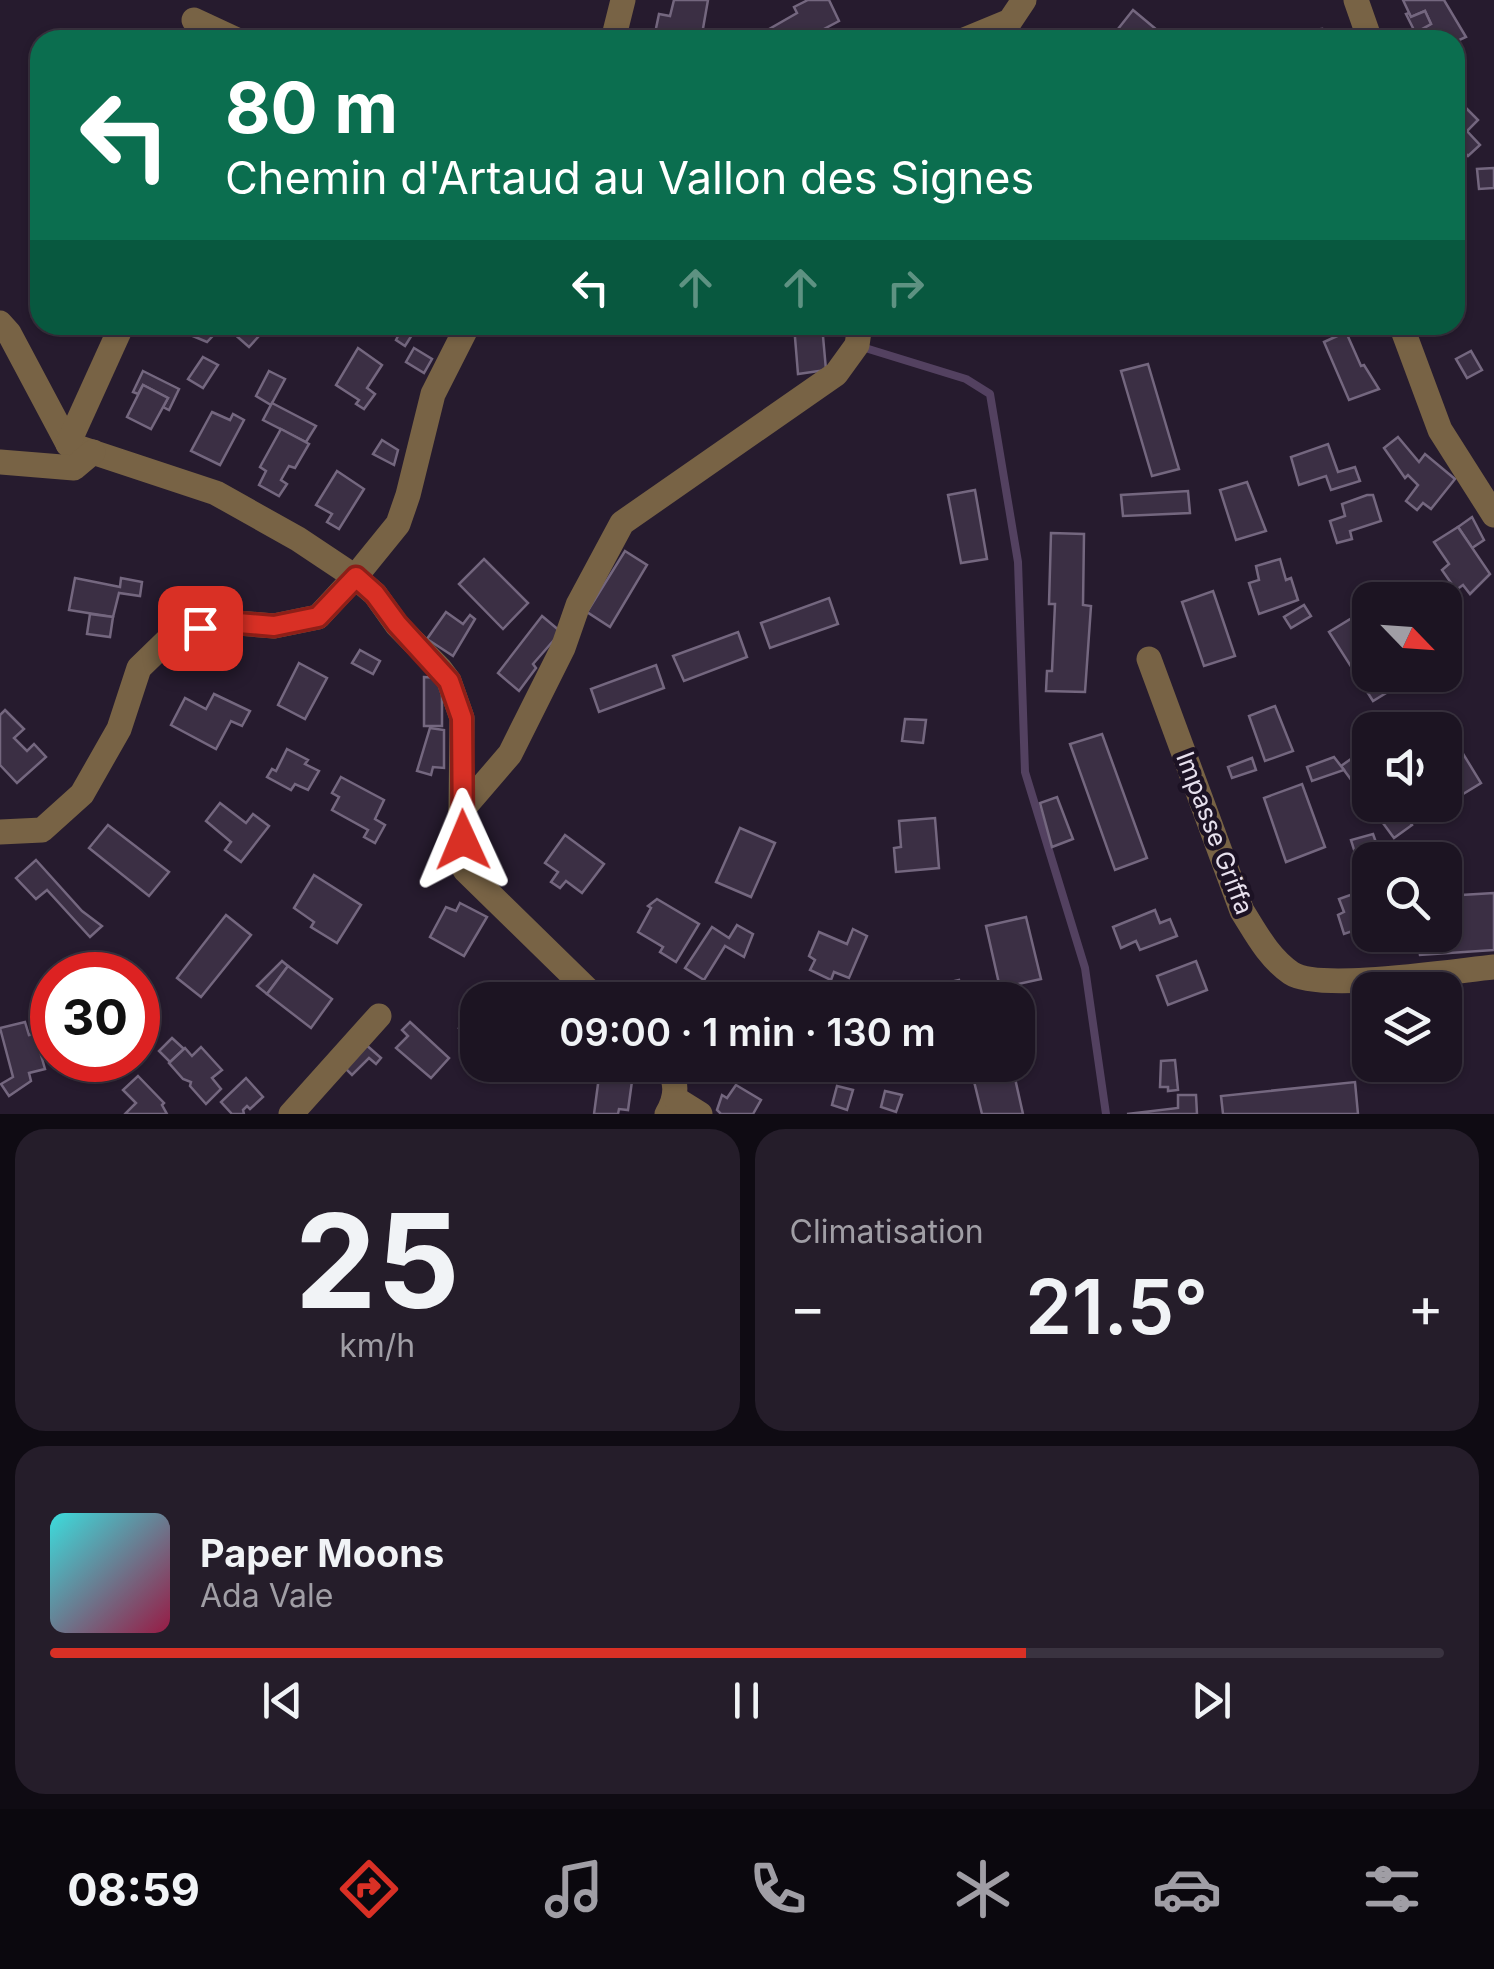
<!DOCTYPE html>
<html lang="fr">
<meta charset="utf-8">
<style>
body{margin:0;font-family:Inter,sans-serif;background:#251d2a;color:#f1f3f6;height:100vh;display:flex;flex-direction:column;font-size:38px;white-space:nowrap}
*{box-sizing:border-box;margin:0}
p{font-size:32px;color:#a09ea5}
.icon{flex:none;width:55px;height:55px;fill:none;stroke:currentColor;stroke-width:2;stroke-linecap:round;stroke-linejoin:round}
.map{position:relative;height:1114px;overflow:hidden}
.side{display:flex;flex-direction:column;gap:15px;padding:15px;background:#0f0b13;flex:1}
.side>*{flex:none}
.top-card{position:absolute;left:30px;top:30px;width:1435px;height:305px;border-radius:30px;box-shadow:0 2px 8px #0004,0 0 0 2px #3a3340;background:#0b6e4f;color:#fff;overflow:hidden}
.needle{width:65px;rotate:115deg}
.tools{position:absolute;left:1352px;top:582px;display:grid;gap:20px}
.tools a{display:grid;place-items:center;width:110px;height:110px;border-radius:20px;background:#1c1422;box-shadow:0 2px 8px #0004,0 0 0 2px #3a3340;font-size:50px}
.speed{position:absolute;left:30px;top:952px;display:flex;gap:20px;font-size:50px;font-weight:700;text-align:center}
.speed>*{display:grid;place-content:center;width:130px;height:130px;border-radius:50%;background:#1c1422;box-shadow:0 2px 8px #0004,0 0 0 2px #3a3340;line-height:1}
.speed .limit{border:15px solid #d22;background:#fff;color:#111}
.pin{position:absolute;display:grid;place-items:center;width:85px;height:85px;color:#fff;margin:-42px;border-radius:20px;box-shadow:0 5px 15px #0006}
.me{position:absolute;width:110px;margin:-55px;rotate:359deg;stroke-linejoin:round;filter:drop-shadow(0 0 8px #0008)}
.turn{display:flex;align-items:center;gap:35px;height:210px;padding:0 30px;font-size:45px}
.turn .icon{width:130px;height:130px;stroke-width:2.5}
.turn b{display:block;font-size:70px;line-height:85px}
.lanes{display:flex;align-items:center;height:95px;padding:0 30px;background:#0003;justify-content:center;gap:50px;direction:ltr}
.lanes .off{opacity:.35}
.big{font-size:75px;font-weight:600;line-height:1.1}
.side .widget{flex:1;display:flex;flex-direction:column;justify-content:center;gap:15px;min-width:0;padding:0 35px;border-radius:30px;background:#251d2a}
.side .dial{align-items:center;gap:0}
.dial b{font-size:130px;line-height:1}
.song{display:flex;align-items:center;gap:30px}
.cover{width:120px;height:120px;border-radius:15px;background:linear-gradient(135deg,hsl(180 70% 55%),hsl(340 70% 35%))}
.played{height:10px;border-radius:5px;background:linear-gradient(90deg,#d93025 70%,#3a3340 70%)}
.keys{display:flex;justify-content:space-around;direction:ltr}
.heat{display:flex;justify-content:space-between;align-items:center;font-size:55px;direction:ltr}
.side .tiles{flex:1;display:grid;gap:15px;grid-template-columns:1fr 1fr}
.widget:last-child{grid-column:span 2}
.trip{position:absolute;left:460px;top:982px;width:575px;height:100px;border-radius:30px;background:#1c1422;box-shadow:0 2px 8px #0004,0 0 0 2px #3a3340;font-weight:600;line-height:100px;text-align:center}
.tab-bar{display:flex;height:160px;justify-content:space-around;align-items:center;background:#0b080e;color:#a09ea5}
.tab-bar .icon{width:70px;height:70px}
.tab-bar .active{color:#d93025}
.tab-bar b{font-size:45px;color:#f1f3f6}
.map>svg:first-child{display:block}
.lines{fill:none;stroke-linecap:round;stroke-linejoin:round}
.stream{stroke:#534160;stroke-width:8}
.building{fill:#3b2f44;stroke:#74677f;stroke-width:2.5}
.minor{stroke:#786345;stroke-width:25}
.route-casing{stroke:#8d1f18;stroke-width:25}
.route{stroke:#d93025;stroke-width:18}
.labels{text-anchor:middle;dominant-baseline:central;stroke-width:9;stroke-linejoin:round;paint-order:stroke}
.street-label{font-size:25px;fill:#e7e0ed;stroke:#1c1224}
</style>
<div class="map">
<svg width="1494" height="1114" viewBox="0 0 1494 1114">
<rect width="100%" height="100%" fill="#261b2e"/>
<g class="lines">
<path class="stream" d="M862 347 966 379 990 394 1018 562 1025 772 1085 968 1106 1114"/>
</g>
<g class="building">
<path d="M674 0H708L701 40 654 38 659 14 670 16Z"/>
<path d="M808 0H829L839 21 809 37 811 40H768L764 32 797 13 794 7Z"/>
<path d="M1403 0H1444L1466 37 1455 42 1427 40 1422 29 1431 24 1425 11 1411 17Z"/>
<path d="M1133 10 1169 40H1122L1114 34Z"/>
<path d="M1425 11 1431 24 1422 29 1427 40H1419L1406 14 1409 13 1411 17Z"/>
<path d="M1322 29 1323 40H1292V33Z"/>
<path d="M1465 107 1478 120 1467 131 1480 145 1468 156 1462 150 1455 157 1459 160 1455 164V116Z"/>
<path d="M1494 168V188L1479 189 1477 169Z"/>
<path d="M1461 228 1465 260 1455 262V229Z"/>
<path d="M186 325H223L207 342 188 334Z"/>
<path d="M224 325H269L249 347Z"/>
<path d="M384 325H414L417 327 405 346 396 340 399 334Z"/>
<path d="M794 325H822L826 370 798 374Z"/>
<path d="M1346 332 1361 366 1364 365 1379 389 1349 400 1324 342Z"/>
<path d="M358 348 382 365 367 388 375 394 364 409 356 404 359 400 336 385Z"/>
<path d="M414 348 432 359 424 373 406 362Z"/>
<path d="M1471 351 1482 370 1467 378 1456 359Z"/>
<path d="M203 357 218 365 203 388 188 379Z"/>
<path d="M1148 364 1179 469 1152 476 1121 371Z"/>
<path d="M143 371 179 389 169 410 163 407 168 398 143 385 138 394 133 392Z"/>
<path d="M269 371 285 379 271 405 256 396Z"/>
<path d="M143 385 168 398 151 429 127 417Z"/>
<path d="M272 403 316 426 306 442 263 420Z"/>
<path d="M212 412 230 420 233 414 244 420 220 465 191 451Z"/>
<path d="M281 429 309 444 295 468 289 466 281 480 287 484 279 496 259 485 266 471 260 467Z"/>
<path d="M1398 437 1419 462 1425 454 1455 479 1431 509 1423 503 1417 510 1406 501 1418 485 1408 475 1405 478 1384 448Z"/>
<path d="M382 440 398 450 394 465 373 454Z"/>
<path d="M1328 444 1338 472 1355 467 1360 481 1331 490 1326 476 1299 485 1291 457Z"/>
<path d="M337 471 364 489 339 529 327 522 332 514 316 505Z"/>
<path d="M1247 482 1266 531 1236 540 1220 490Z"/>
<path d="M975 490 987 559 961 563 948 495Z"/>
<path d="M1188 491 1190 513 1123 516 1121 495Z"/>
<path d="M1367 495H1373L1381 521 1350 531 1352 539 1337 543 1330 521 1345 516 1342 504Z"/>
<path d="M1472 517 1484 540 1472 548 1458 527Z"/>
<path d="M1458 527 1490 574 1470 594 1463 585 1456 590 1442 570 1449 564 1434 542Z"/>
<path d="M1051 533 1084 534 1083 605 1091 606 1085 692 1046 691 1047 671H1052L1055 604H1049Z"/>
<path d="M625 551 647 565 610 627 587 612Z"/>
<path d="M484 559 528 603 503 629 459 584Z"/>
<path d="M1280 559 1286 580 1291 578 1298 600 1259 614 1249 583 1259 580 1256 566Z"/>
<path d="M75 578 120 587 121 578 142 582 140 596 119 593 113 617 69 610Z"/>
<path d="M1213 591 1235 656 1204 666 1182 602Z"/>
<path d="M829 598 838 624 770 648 761 623Z"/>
<path d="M1304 605 1311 616 1291 628 1284 617Z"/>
<path d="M1370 607V675L1414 676 1373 701 1329 632Z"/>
<path d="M446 612 463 624 470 615 475 619 453 656 427 639Z"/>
<path d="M90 614 113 617 110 637 87 634Z"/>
<path d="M542 616 561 632 533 664 536 668 519 691 498 673Z"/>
<path d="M738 632 747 657 684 681 673 656Z"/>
<path d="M360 650 380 661 373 674 352 663Z"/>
<path d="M299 663 327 678 305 719 278 705Z"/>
<path d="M656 665 664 688 599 712 591 689Z"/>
<path d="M424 677 439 678 442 685V726H424Z"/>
<path d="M214 694 250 711 242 726 231 721 216 749 171 725 185 698 206 709Z"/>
<path d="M1275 706 1293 751 1265 761 1249 716Z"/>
<path d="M5 710 24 729 14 738 27 751 34 744 46 757 17 783 0 765V715Z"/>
<path d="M1438 713 1481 783 1445 805V730H1411Z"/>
<path d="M905 719 926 720 923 743 902 741Z"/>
<path d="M430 728 444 730V768L433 767 431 775 417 771Z"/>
<path d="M1102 734 1147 858 1115 870 1070 744Z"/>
<path d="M287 749 308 760 305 764 319 771 308 790 295 784 291 790 267 777 272 769 276 771Z"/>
<path d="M1358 754 1370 770V805H1396L1412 825 1394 838 1341 766Z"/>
<path d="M1334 757 1344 770 1312 781 1307 767Z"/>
<path d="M1252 758 1256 770 1232 778 1228 767Z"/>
<path d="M341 777 384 800 375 819 385 825 375 843 364 837 368 830 332 810 339 797 332 793Z"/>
<path d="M1302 784 1325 847 1286 862 1264 798Z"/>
<path d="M1057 797 1073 839 1052 847 1040 803Z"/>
<path d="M220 803 246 823 253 814 269 826 241 862 225 850 231 842 206 821Z"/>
<path d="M935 818 939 868 896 872 894 848 901 847 899 821Z"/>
<path d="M108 825 169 872 149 896 89 848Z"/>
<path d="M740 828 775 843 751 897 716 882Z"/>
<path d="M1373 834 1378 848 1356 856 1351 840Z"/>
<path d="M565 835 604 864 582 893 566 881 560 888 551 882 558 872 545 863Z"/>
<path d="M36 860 82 911 102 926 90 937 47 890 36 899 16 878Z"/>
<path d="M314 875 361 905 337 943 311 927 314 922 294 908Z"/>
<path d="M1370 888V925L1344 934 1338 915 1344 912 1339 899Z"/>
<path d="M1494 893V950L1420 955 1417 935H1445V896Z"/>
<path d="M657 899 699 924 676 962 660 952 663 947 638 932 651 908 648 906Z"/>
<path d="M460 903 487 917 464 956 430 937 446 907 456 911Z"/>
<path d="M1155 910 1160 923 1170 919 1177 936 1140 950 1136 941 1121 948 1113 927Z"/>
<path d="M226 915 251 935 201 997 177 978Z"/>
<path d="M1026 917 1041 979 1000 988 986 926Z"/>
<path d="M737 925 753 934 744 957 725 946 704 980 685 968 712 927 729 938Z"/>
<path d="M853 929 867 936 849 978 834 972 831 980 810 970 815 960 809 956 819 932 847 944Z"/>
<path d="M282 961 288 966 267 994 257 986Z"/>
<path d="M1196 961 1207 990 1168 1005 1157 976Z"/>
<path d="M288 966 332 999 311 1028 267 994Z"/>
<path d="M959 980 964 1000H899L898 994Z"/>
<path d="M1451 996 1460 1028 1446 1032 1448 1044 1445 1045V997Z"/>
<path d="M475 998 478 1000V1020L470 1034 459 1028Z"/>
<path d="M25 1022 29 1035 35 1034 45 1069 29 1073 31 1081 9 1096 1 1084 13 1077 0 1028Z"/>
<path d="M410 1022 449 1058 431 1078 396 1048 408 1036 402 1030Z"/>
<path d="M172 1038 184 1049 170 1062 159 1051Z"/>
<path d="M364 1043 381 1058 376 1064 369 1058 352 1075 342 1065Z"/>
<path d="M201 1047 222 1070 212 1078 221 1089 206 1104 190 1086 191 1082 183 1079 169 1063 185 1048 192 1056Z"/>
<path d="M1175 1060 1178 1090 1168 1091V1087H1160L1161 1061Z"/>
<path d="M970 1065H1012L1023 1114H982Z"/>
<path d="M600 1069 633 1074 628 1110 619 1109 618 1114H594Z"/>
<path d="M138 1076 164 1103 162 1105 167 1114H125L136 1103 123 1090Z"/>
<path d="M246 1078 263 1097 250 1109 247 1106 243 1110 244 1114H232L221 1102Z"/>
<path d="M1355 1082 1358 1114H1223L1221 1096Z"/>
<path d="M736 1085 761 1100 753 1114H721L717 1110 722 1095 727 1098Z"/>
<path d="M837 1086 853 1090 847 1110 832 1105Z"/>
<path d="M885 1091 902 1095 896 1112 881 1107Z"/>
<path d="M1178 1095H1196L1197 1114H1127L1178 1108Z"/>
</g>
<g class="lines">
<g class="minor">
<path d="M1356 0 1370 40"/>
<path d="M194 20 237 40"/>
<path d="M613 40 623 0"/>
<path d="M964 40 1010 21 1024 0"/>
<path d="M0 323 9 333 68 444 216 493 298 539 355 577 375 594 397 625 440 669 449 681 462 718 461 811 465 870 598 1000"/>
<path d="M1401 325 1440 430 1494 515"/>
<path d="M68 444 122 325"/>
<path d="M0 462 74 468 93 452"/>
<path d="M1149 659 1242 911C1256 933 1268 957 1291 973 1319 992 1454 971 1494 967"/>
<path d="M461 811 510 754 563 648 578 605 622 523 836 374 857 345 860 325"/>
<path d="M0 832 42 830 82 794 119 729 139 668 173 635 226 622 274 626 318 617 355 577 398 524 408 495 433 394 468 325"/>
<path d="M664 1065C679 1079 677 1097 667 1114"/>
<path d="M676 1099 700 1114"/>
<path d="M291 1114 379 1016"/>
</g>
</g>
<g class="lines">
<defs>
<path id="route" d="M200 628 226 622 274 626 318 617 356 577 375 594 397 624 449 681 462 718 463 840"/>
</defs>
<use href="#route" class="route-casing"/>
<use href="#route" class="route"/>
</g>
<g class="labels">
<g class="street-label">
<text transform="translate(1215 833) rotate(69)">Impasse Griffa</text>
</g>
</g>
</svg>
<div class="tools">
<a><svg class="needle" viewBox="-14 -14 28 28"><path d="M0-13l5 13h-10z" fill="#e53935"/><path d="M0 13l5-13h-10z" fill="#a09ea5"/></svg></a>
<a><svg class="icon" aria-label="sound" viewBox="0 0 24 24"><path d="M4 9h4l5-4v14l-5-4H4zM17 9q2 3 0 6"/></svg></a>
<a><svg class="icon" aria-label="search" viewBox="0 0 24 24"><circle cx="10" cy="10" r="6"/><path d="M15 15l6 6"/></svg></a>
<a><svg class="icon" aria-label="layers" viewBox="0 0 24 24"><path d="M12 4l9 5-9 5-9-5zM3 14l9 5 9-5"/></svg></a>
</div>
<div class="speed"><div class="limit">30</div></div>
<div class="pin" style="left:200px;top:628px;background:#d93025"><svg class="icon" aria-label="arrive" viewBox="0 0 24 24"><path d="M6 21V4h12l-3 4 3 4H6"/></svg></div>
<svg class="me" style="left:463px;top:840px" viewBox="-20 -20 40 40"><path d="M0-17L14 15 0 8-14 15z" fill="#d93025" stroke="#fff" stroke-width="4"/></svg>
<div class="trip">09:00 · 1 min · 130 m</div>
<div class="top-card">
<div class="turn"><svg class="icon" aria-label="left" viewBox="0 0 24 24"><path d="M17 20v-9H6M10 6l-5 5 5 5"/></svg><div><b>80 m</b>Chemin d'Artaud au Vallon des Signes</div></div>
<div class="lanes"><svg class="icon" aria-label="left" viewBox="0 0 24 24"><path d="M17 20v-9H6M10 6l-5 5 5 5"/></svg><svg class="icon off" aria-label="ahead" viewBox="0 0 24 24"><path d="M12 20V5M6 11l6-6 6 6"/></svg><svg class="icon off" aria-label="ahead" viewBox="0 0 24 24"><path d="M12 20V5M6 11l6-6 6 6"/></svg><svg class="icon off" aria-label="right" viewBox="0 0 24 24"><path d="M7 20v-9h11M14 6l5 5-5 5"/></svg></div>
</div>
</div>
<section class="side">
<div class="tiles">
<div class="widget dial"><b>25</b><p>km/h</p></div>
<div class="widget"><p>Climatisation</p>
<div class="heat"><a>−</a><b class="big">21.5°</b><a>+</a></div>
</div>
<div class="widget">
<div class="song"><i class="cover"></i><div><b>Paper Moons</b><p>Ada Vale</p></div></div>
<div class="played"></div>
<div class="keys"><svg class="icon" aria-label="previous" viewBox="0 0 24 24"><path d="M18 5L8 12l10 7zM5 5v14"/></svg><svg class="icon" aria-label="pause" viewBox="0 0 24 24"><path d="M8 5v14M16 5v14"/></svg><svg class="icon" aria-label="next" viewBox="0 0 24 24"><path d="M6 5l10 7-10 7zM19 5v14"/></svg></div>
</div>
</div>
</section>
<nav class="tab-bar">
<b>08:59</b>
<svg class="icon active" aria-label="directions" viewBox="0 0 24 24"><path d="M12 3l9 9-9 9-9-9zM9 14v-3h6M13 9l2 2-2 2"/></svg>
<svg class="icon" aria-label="music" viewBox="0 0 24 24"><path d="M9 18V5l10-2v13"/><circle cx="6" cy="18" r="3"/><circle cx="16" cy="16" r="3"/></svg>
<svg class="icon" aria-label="phone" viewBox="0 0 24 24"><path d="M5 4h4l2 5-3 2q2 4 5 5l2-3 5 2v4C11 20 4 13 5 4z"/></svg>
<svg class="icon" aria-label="climate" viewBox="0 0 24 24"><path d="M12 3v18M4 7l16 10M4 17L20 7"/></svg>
<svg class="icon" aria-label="car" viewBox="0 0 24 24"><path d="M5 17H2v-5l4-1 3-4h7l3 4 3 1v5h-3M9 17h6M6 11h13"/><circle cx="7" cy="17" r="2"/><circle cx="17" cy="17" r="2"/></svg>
<svg class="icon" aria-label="filters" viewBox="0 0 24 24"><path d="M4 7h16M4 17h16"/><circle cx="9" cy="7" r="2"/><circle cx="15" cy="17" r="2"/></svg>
</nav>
